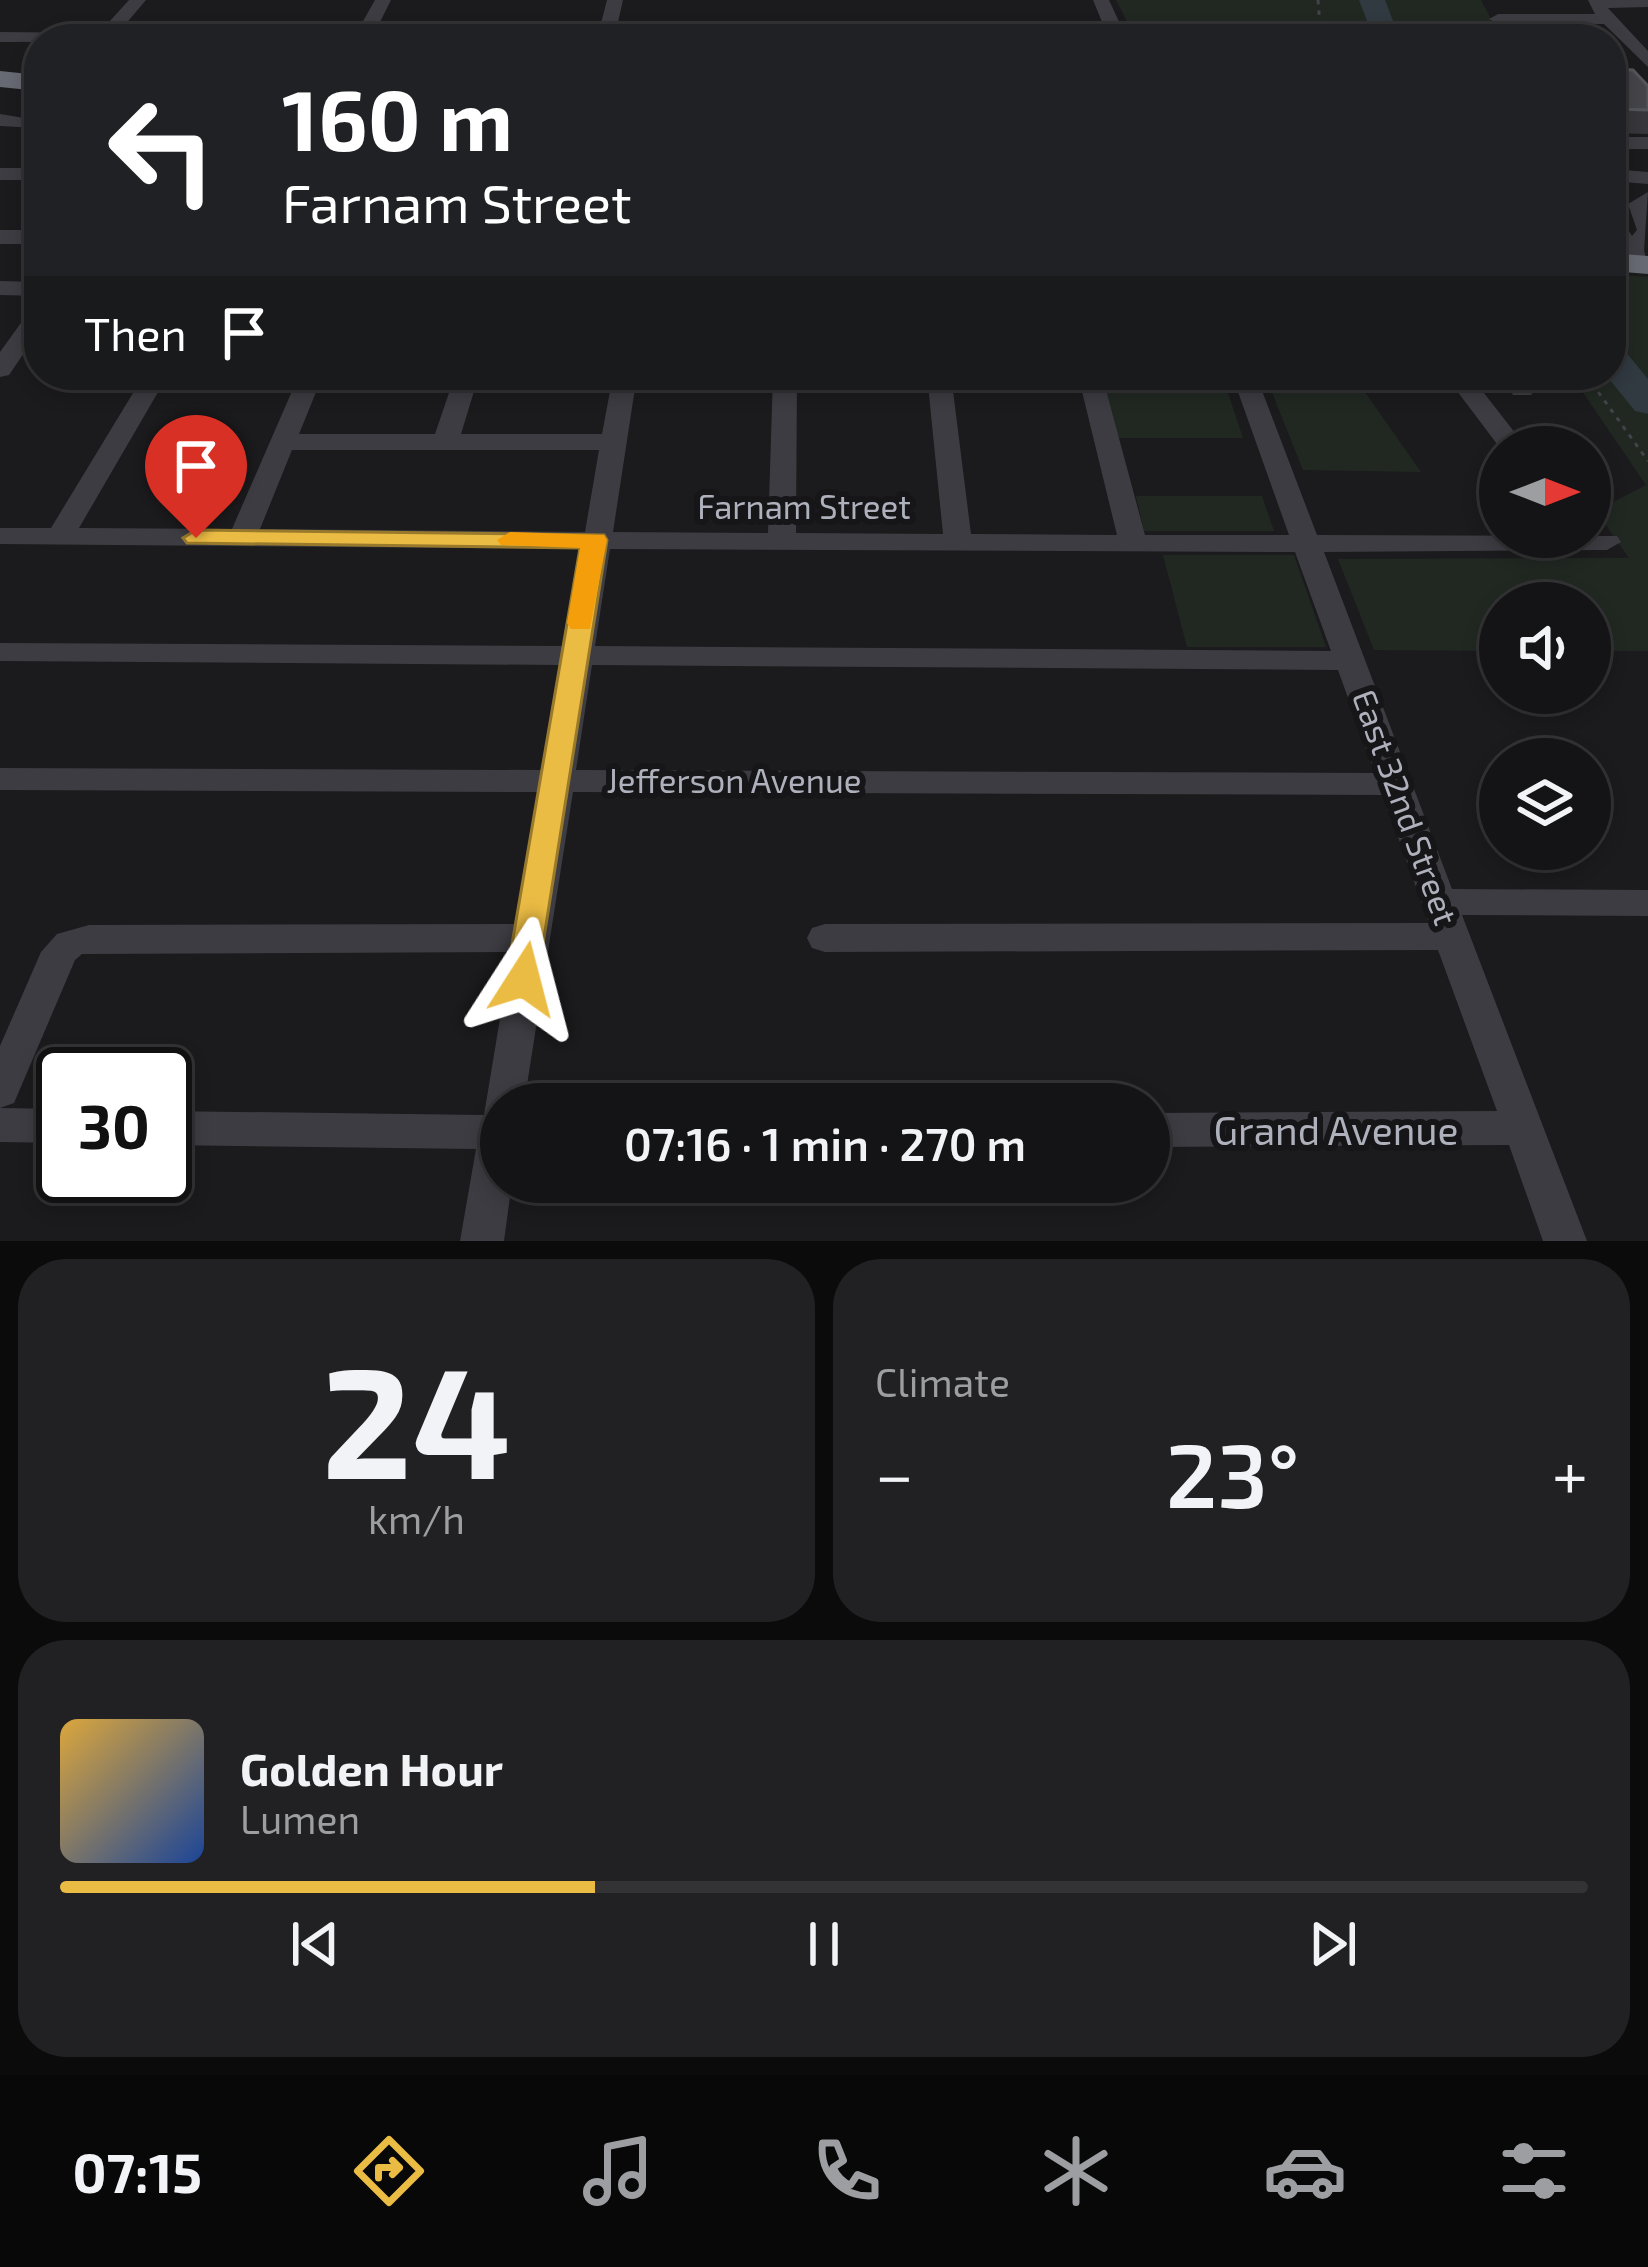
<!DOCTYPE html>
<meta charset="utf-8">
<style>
body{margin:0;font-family:"Exo 2",sans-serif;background:#212123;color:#f1f3f6;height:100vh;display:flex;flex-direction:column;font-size:45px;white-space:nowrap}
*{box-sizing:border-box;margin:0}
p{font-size:39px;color:#9d9ea1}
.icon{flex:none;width:66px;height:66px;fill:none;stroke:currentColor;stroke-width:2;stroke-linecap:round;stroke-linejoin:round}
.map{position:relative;height:1241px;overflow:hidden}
.details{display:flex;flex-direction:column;gap:18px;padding:18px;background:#0b0b0c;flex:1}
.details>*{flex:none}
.banner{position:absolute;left:24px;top:24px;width:1602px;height:366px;border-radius:48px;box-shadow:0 6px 18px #0003,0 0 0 3px #333335;background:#202124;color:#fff;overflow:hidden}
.needle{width:78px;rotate:90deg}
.controls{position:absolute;left:1479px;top:426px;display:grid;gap:24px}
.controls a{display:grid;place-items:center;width:132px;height:132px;border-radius:50%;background:#141416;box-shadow:0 6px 18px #0003,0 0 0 3px #333335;font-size:60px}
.speed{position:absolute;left:36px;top:1047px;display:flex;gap:24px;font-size:60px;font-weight:700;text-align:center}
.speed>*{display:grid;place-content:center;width:156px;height:156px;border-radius:50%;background:#141416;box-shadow:0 6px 18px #0003,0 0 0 3px #333335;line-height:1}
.speed .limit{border:6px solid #111;border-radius:18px;background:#fff;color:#111}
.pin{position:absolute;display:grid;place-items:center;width:102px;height:102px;color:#fff;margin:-123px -51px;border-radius:50% 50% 50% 0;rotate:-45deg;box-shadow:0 0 12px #0007}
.pin .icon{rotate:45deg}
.me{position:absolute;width:132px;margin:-66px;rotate:9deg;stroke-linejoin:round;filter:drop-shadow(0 0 9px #0008)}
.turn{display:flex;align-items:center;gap:42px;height:252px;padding:0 60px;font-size:54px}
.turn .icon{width:156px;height:156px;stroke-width:2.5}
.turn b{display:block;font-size:84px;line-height:102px}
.then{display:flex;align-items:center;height:114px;padding:0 60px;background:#0003;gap:24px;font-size:45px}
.big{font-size:90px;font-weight:600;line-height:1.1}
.details .tile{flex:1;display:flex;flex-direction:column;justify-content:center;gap:18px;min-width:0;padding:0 42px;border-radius:48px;background:#212123}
.details .dial{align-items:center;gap:0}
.dial b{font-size:156px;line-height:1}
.song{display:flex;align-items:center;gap:36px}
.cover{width:144px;height:144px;border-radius:18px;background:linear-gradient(135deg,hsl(40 70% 55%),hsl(220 70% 35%))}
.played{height:12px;border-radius:6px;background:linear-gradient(90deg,#ebbc44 35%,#333335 35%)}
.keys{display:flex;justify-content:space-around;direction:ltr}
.heat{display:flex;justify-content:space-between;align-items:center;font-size:66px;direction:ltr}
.details .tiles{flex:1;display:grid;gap:18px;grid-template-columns:1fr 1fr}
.tile:last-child{grid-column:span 2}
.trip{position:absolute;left:480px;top:1083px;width:690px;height:120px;border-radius:60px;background:#141416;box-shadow:0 6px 18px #0003,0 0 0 3px #333335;font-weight:600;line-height:120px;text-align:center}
.dock{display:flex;height:192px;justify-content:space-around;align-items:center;background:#080809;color:#9d9ea1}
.dock .icon{width:84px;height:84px}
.dock .selected{color:#ebbc44}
.dock b{font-size:54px;color:#f1f3f6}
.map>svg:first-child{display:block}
.green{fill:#212822}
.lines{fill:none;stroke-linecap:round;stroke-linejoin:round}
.river{fill:#313941;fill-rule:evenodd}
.path{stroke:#424349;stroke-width:3;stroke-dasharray:4.5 6;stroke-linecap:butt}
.minor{fill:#3c3c42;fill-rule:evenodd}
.highway{fill:#686a73;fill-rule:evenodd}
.wall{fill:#37373b}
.shaded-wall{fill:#262629}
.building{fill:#444449;stroke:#54555b;stroke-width:3}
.route{fill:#ebbc44;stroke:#997a2c;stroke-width:3}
.slow{fill:#f59e0b}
.labels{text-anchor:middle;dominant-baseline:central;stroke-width:12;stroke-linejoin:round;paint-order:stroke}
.street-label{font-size:33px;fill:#aeb1bc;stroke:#161618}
.near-street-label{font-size:39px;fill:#aeb1bc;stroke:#161618}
</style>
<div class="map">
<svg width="1648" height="1241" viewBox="0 0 1648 1241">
<rect width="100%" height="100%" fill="#1b1b1d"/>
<g class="green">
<path d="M1116 0H1481L1492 21 1524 39H1136Z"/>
<path d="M1611 274 1648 277V651H1590V603H1500V651L1374 650 1338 559 1629 558 1596 511 1646 485 1571 375H1611Z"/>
<path d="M1099 375H1222L1243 438H1113Z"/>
<path d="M1353 375 1421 472 1303 470 1265 375Z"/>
<path d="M1136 496H1262L1274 531H1144Z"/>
<path d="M1163 555H1294L1326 647H1187Z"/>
</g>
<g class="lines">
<g class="river">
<path d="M1359 0H1385L1400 39H1374Z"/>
<path d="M1611 347 1624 350 1648 379V414L1635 411 1606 375H1611Z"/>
</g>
<g class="path">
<path d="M1318 0 1321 39"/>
<path d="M1586 375 1648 461"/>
</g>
<g class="minor">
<path d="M129 0H146L118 33 358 30 375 0H391L376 30 599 31 607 0H623L616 31 1107 34 1093 0H1109L1127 39 0 42V32L99 33Z"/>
<path d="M1588 0H1648V7L1608 8 1648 51V67L1604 24H1498L1489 19 1498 14H1595Z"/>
<path d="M39 107 36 128 0 126V114L24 118Z"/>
<rect x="1611" y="137" width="37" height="12"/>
<rect x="0" y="168" width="39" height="12"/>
<path d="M1611 169 1648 172V184L1611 181Z"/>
<path d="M1648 192 1644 250 1648 268C1621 270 1611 237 1611 215L1619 216 1632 236 1637 230 1628 204Z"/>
<rect x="0" y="230" width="39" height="14"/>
<path d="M0 281 39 282V296L0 295Z"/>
<path d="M39 307V331L9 375 0 377V352L31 309Z"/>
<path d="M144 375H168L79 528 232 529 299 375H323L299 434H435L455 375H479L461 434H602L613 375H637L613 532 768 533 773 375H797L796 533 943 534 927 375H951L971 534 1117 535 1078 375H1102L1145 535H1289L1232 375H1256L1317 535 1617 536 1621 542 1607 550 1324 552 1452 889 1648 890V916L1462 915 1587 1241H1543L1509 1145 1149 1147V1113L1497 1111 1438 950 825 952 812 948 807 938 812 928 825 924 1429 923 1383 795 573 792 524 1104H501V1182H512L504 1241H460L476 1149 165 1145V1111L484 1115 511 952 82 954 75 960 14 1103 0 1108V1046L41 952 57 934 89 925 516 924 539 792 0 790V768L543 770 561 665 0 661V643L565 646 582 549 0 544V528H51ZM292 450H599L585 532 260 529ZM610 549 1295 552 1331 651 595 646ZM592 665 1338 670 1375 773 576 770Z"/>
<path d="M1445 375H1470L1526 447 1500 448Z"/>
<path d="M1500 375H1524L1535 390 1531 395H1513Z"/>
<path d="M0 1108 63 1109V1143L0 1142Z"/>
</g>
<g class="highway">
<path d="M0 71 39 75V91L0 87Z"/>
<path d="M1611 253 1648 256V274L1611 271Z"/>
</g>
</g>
<path class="wall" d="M1611 69 1648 86V134L1611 133Z"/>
<path class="shaded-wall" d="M1617 109 1611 133V112Z"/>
<path class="building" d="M1611 69 1633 70 1648 86V110L1617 109 1611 112Z"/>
<path class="route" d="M196 530 604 535 607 540 536 988 524 992 511 988 506 979 580 548 187 543 183 538Z"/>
<path class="slow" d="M510 532 604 535 607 540 590 629H571L567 623 580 548 501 545 497 540Z"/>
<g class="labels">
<g class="street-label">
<text x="804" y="506">Farnam Street</text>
<text x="734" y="780">Jefferson Avenue</text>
<text transform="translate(1406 807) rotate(70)">East 32nd Street</text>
</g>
<g class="near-street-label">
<text x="1336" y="1129">Grand Avenue</text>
</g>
</g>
</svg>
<div class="controls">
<a><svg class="needle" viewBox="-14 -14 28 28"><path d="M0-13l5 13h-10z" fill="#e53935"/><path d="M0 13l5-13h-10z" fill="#9d9ea1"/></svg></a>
<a><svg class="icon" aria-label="sound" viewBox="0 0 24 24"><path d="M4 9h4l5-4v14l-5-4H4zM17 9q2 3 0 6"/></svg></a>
<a><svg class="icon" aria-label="layers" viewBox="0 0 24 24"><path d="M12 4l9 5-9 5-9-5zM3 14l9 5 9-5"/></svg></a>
</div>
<div class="speed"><div class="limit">30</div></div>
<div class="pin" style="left:196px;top:538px;background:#d93025"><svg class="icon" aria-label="arrive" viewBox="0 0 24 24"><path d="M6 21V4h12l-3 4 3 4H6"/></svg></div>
<svg class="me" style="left:524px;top:979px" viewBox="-20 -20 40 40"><path d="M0-17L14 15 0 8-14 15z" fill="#ebbc44" stroke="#fff" stroke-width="4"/></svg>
<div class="trip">07:16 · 1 min · 270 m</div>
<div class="banner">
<div class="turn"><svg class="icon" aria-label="left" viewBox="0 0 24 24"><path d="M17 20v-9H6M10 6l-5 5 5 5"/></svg><div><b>160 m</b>Farnam Street</div></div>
<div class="then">Then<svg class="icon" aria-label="arrive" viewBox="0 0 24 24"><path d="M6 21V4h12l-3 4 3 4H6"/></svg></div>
</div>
</div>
<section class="details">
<div class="tiles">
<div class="tile dial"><b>24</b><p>km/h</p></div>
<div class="tile"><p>Climate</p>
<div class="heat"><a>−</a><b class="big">23°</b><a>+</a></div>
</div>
<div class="tile">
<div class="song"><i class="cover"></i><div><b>Golden Hour</b><p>Lumen</p></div></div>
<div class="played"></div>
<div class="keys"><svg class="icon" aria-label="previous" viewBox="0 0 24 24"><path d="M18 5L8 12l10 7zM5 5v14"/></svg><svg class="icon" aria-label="pause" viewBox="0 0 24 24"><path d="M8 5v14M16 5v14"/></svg><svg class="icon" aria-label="next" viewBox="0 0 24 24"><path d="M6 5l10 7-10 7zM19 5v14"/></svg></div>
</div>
</div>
</section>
<nav class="dock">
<b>07:15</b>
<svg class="icon selected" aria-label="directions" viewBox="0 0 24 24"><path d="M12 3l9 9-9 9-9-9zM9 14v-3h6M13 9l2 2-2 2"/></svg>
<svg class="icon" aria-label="music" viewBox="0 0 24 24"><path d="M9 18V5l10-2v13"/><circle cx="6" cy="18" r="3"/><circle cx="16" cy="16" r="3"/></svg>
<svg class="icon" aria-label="phone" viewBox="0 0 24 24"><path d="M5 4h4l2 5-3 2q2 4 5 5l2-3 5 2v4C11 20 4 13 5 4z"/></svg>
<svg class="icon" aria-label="climate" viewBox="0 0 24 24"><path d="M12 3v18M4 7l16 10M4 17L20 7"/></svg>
<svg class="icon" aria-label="car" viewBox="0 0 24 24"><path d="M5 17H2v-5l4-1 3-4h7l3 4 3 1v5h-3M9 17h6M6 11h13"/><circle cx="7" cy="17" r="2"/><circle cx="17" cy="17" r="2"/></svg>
<svg class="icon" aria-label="filters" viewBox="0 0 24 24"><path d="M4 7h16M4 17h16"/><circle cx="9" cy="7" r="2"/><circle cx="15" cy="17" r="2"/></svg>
</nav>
